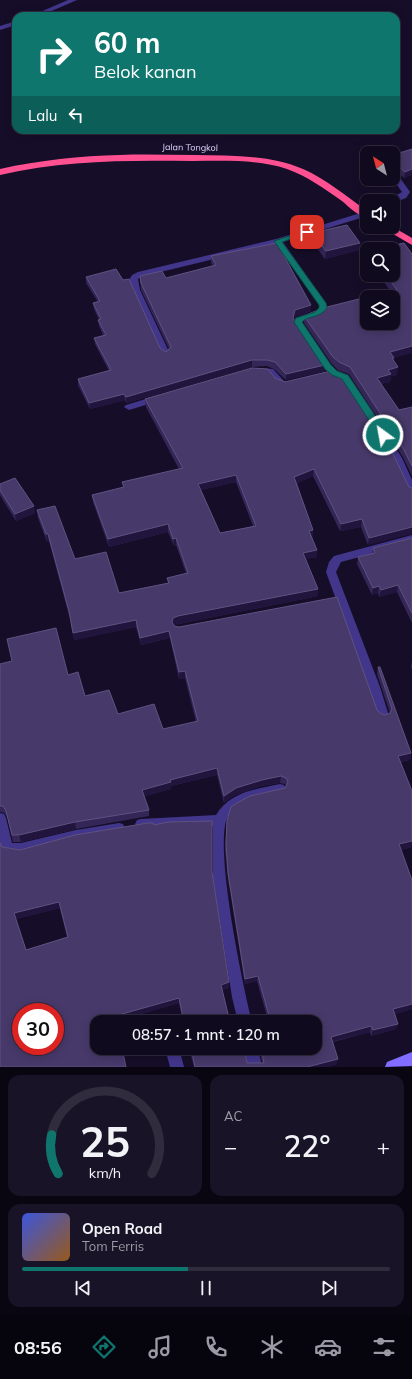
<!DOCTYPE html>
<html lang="id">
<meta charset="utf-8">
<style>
body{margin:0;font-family:Mulish,sans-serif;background:#191328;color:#f1f3f6;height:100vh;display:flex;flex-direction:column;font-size:15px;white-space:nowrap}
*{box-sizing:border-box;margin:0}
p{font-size:13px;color:#9c9aa4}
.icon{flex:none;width:22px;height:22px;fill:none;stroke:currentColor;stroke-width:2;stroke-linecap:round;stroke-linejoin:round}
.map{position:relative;height:1067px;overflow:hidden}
.side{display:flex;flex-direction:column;gap:8px;padding:8px;background:#090611;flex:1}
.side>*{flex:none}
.banner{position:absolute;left:12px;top:12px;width:388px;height:122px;border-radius:12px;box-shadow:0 2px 10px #0003,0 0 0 1px #302b3d;background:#0f766e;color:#fff;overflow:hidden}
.needle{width:26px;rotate:324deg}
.buttons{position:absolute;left:360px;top:146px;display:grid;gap:8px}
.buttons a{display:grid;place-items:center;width:40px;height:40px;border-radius:8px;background:#100a1f;box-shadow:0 2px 10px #0003,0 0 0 1px #302b3d;font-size:20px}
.speed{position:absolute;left:12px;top:1003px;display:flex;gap:8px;font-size:20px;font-weight:700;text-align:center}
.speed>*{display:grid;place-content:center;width:52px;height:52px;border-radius:50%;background:#100a1f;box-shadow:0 2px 10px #0003,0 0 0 1px #302b3d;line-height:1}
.speed .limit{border:6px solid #d22;background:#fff;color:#111}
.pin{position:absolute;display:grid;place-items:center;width:34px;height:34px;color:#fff;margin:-17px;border-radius:8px;box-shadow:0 2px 6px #0006}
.me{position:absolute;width:44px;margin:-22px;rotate:328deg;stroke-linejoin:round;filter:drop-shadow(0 0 3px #0008)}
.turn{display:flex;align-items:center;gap:14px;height:84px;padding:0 16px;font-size:18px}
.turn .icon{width:52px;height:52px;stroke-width:2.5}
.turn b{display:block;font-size:28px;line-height:34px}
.then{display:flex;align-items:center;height:38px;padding:0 16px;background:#0003;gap:8px;font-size:15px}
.big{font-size:30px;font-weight:600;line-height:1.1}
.side .card{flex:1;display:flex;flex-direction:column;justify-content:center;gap:6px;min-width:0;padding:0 14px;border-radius:12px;background:#191328}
.side .dial{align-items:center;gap:0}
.dial svg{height:104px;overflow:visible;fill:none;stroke:#302b3d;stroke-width:7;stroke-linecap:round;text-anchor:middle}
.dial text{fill:#f1f3f6;stroke:none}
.song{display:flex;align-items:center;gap:12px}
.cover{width:48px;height:48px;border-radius:6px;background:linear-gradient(135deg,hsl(230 70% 55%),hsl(30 70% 35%))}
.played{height:4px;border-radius:2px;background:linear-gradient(90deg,#0f766e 45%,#302b3d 45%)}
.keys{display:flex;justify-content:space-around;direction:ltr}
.heat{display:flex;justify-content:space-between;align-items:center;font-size:22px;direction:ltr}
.side .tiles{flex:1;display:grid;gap:8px;grid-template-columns:1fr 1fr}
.card:last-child{grid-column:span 2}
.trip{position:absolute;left:90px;top:1015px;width:232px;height:40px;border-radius:12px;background:#100a1f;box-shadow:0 2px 10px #0003,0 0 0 1px #302b3d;font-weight:600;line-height:40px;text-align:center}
.tab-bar{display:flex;height:64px;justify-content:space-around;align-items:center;background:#06040c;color:#9c9aa4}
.tab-bar .icon{width:28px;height:28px}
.tab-bar .active{color:#0f766e}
.tab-bar b{font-size:18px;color:#f1f3f6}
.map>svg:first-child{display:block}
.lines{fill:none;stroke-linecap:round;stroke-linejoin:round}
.lane{fill:#42368b;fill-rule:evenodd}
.street{fill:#42368b;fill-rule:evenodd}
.secondary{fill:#816dff;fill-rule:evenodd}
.highway{fill:#ff5191;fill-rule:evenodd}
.wall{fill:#352658;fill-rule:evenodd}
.shaded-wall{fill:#21153d}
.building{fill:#47396a;stroke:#5f5281;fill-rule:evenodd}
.route{fill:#0f766e;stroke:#0a4d48}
.labels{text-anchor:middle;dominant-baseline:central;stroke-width:4;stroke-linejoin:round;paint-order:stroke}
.far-street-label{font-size:9px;fill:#dfd6ff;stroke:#160e29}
</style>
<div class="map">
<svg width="412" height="1067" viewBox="0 0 412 1067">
<rect width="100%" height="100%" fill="#160e29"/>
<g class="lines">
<g class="lane">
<path d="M68 0H77L40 16H31Z"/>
<path d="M16 21V25L0 30V26Z"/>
</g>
<g class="street">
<path d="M393 172H396L410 192 406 198 393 203V201H389L390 199 402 192 393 179Z"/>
<path d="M367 211V216L283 242 327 305V309L321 315 304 320 302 323 331 365 337 371 348 375 371 409 402 458 412 480V495L409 494 392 459 342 379 331 375 325 369 294 323 295 318 315 311 319 308V305L276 244 144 276 138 279 140 290 170 354 166 357 162 354 132 290 129 280 132 275 138 272 276 239Z"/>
<path d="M257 368 273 369 284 381 291 383 293 385 288 388 278 386 266 374 254 373 253 371Z"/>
<path d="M159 395 164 398 162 400 129 410 124 407 126 405Z"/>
<path d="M412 535V543L341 562 336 572 380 687 389 716 387 719 383 721 379 719 377 716 368 687 326 572 329 562 334 556Z"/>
<path d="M280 784 284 785 286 789 284 793C266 799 245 798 230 813 210 833 244 990 252 1022H238L232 997 213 878V826L141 829 137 828 135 824 137 820 141 819 216 815C230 792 256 789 280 784Z"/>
<path d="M0 813 4 814 6 818 12 843H21L76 830 119 823 123 824 125 828 123 832 119 833C105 836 90 837 76 840 55 845 24 860 4 852L0 841Z"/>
<path d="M166 1014 171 1016 173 1022H159L161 1016Z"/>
<path d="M165 1048H179L184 1067H170Z"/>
<path d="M244 1048H258L262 1067H248Z"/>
</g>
<path class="secondary" d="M412 1052V1066L385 1067 387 1062Z"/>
<g class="highway">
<path d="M120 155C145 154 169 155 194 155 230 156 269 154 303 169 326 179 346 196 367 211V218C358 216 349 207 342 201 325 189 307 176 287 169 257 159 224 161 193 161 128 160 64 160 0 175V169C40 160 80 156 120 155Z"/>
<path d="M381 227H393L412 238V245Z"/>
</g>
</g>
<g class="wall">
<path d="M412 149V175L404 178 393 168V155Z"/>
<path d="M312 233 360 243 359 250 325 259 312 241Z"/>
<path d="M404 243 394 361 397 375 391 376 390 382 381 384 399 410 412 407V476L403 457 349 374 338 370 332 364 304 323V316L391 292 379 275H393Z"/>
<path d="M211 256 311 311 294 317V319L325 371 286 380 274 369 267 366 252 367 126 403 125 400 90 409 78 385V379L109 371 95 344 94 338 103 335 99 326 98 320H99L94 309 93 303 98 302 86 283V277L160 348 166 352 169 349 141 290 140 276 166 278 213 266 211 263Z"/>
<path d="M275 378 392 452 368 545 361 527 340 531 313 476 297 483 313 530V537H312L317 557 306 559 318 589V596L179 624 174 625V626L377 710 380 713 385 715 390 713 377 674 378 667 411 753 410 760 401 762 412 791V847L401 850 412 880V1009L395 1014 398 1024 396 1029 371 1036 370 1032 333 1042 337 1064 327 1067H194L189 1048H244L247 1063H262L259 1048H315L268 1020 257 981 245 984 228 879 225 850 227 820 285 788 286 786 285 784 280 783 261 786 235 795 224 803 217 775 171 786V789L144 796 149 810V816L76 829 21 842H13L7 817 4 813 0 812V664L68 675 85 696 118 714 163 729 196 722 185 678 179 679 170 638 141 645 136 627 74 640 70 619 49 541 47 542 38 518 37 510 75 559 119 593 168 583 167 578 186 573 176 545 174 546 168 532 109 547 93 502 92 495 123 487 122 482 179 469 146 407 145 399ZM236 482 253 526 220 533 201 490Z"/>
<path d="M0 484 35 513 16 521 0 495Z"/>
<path d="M412 538V623L397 592 379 597 378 593 372 595 357 564 358 557 372 554 373 548Z"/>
<path d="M412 661V670L411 667Z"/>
<path d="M154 825 212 872 229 988 222 990 230 1022H183L179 1003 117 1021 0 1067 2 847 20 850ZM60 908 67 937 26 950 16 919Z"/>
</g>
<g class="shaded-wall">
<path d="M412 169V175L404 178 405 172Z"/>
<path d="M360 243 359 250 325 259 326 251Z"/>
<path d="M311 305V311L294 317 293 324V318L295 310Z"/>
<path d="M412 346V353L394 358 393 365 390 352Z"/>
<path d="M252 360V367L126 403V397Z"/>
<path d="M325 365V371L286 380V374Z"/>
<path d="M398 367 397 375 391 376 390 382 376 385 377 378 388 370Z"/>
<path d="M124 394 125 400 90 409 89 403Z"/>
<path d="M314 469 313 476 294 484V477Z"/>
<path d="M236 475V482L198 491V484Z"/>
<path d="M34 506 35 513 16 521 15 514Z"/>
<path d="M362 519 361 527 340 531 341 524Z"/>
<path d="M168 524V532L109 547 108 539Z"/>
<path d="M412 527V534L368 545 369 538Z"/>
<path d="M313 530V537L309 538V531Z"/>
<path d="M46 534H48L49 541 47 542Z"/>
<path d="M176 538V545L174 546 173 539Z"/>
<path d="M317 550V557L302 560 303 553Z"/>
<path d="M398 585 397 592 379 597 381 590Z"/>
<path d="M379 586 378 593 372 595 373 588Z"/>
<path d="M318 589V596L179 624 174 626 172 622 173 618 178 616Z"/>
<path d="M136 620V627L74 640 73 633Z"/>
<path d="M169 631 170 638 141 645 140 638Z"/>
<path d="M185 671V678L179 679V672Z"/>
<path d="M411 753 410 760 397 762 398 756Z"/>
<path d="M217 768V775L171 786V789L143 797 142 790 170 780Z"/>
<path d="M281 776 280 783 261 786 235 795 224 803V796L236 788 262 780Z"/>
<path d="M75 822 76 829 21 842 19 835Z"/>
<path d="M412 841V847L397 851 399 844Z"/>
<path d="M59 902 60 908 16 919 14 913Z"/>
<path d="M258 976 257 981 245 984V979Z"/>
<path d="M229 982V988L220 990 221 985Z"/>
<path d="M179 998V1003L116 1021 115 1016Z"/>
<path d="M412 1004V1009L392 1015 393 1009Z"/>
<path d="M398 1024 396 1029 371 1036 373 1030Z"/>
<path d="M371 1026 370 1032 330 1042 331 1037Z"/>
<path d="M338 1059 337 1064 327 1067H307Z"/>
</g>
<g class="building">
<path d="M412 149V169L405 172 393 161V155Z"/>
<path d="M347 225 360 243 326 251 312 233Z"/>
<path d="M277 243 311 305 295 310 293 318 325 365 286 374 275 362 267 360H252L126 397 124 394 89 403 78 379 111 370 94 338 106 335 98 320 101 319 93 303 100 301 86 277 116 269 123 280 129 279 160 348 166 352 171 347 141 283 140 276 162 271 166 278 216 265 211 256Z"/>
<path d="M404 243 412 254V346L390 352 394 358H392L398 367 388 370 391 374 377 378 399 410 412 407V466L404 450 350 367 339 362 333 357 304 316 323 308 367 297V323H393V297H369L397 290 386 275H393V249H377Z"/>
<path d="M252 368 268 369 275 378 285 382 335 370 342 373 392 452 409 487 412 488V527L369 538 362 519 341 524 314 469 294 477 313 530 309 531 317 550 303 553 318 589 178 616 173 618 172 622 174 626 179 627 337 597 377 710 380 713 385 715 390 713 392 709 378 667H380L411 753 398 756 412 791V841L399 844 412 880V1004L393 1009 398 1024 373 1030 371 1026 331 1037 338 1059 307 1067H195L191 1048H244L247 1063H264L261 1048H315V1022H259L270 1019 258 976 245 979 228 873 226 843 227 820 231 807 237 803 250 796 285 788 288 782 286 778 281 776 262 780 236 788 224 796 217 768 170 780 171 782 142 790 149 810 75 822 19 835H12L6 811 3 806H0V664L12 661 7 639 56 628 68 675 78 672 85 696 109 690 118 714 154 704 163 729 198 721 185 671 179 672 169 631 140 638 136 620 73 633 69 611 48 534H46L37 510 55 506 75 559 106 552 119 593 169 583 167 578 188 573 176 538 173 539 168 524 108 539 92 495 124 487 122 482 183 468 145 399ZM236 475 256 526 220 533 198 484Z"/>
<path d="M15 478 34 506 15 514 0 490V484Z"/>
<path d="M412 538V613L398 585 381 590 379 586 373 588 358 557 375 553 373 548Z"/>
<path d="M212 821V872L229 982 221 985 230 1022H184L179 998 115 1016 117 1022H97V1048H122L126 1067H0V842L2 847 20 850 75 835 148 823H153L154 825 168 822ZM59 902 68 937 26 950 14 913ZM21 1012H55V1046H21Z"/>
</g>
<path class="route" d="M307 230 311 232 309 233 282 242 326 303 327 308C319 319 308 315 302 322L331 365 337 371 348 375 386 432 387 435 386 437H380L342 379 332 375 325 369 294 322 296 318 315 312 319 308V305L274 241Z"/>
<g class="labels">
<g class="far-street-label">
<text transform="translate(190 147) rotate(1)">Jalan Tongkol</text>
</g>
</g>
</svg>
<div class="buttons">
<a><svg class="needle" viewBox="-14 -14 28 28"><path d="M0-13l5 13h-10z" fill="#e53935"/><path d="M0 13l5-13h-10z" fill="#9c9aa4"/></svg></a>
<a><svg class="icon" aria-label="sound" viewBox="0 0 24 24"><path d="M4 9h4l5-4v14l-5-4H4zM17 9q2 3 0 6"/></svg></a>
<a><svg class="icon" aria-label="search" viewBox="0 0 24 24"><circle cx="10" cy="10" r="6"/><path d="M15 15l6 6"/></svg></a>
<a><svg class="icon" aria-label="layers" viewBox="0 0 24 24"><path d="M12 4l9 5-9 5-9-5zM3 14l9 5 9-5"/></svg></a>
</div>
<div class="speed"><div class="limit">30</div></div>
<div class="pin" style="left:307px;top:232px;background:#d93025"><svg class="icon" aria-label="arrive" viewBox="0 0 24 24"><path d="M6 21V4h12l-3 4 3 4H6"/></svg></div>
<svg class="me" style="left:383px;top:435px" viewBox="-20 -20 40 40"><circle r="17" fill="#0f766e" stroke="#fff" stroke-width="3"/><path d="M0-11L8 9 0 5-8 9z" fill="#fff"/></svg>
<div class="trip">08:57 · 1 mnt · 120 m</div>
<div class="banner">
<div class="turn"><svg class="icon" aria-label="right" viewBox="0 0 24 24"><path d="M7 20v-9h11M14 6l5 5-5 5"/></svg><div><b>60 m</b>Belok kanan</div></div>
<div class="then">Lalu<svg class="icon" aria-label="left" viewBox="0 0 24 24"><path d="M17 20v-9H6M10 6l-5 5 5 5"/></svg></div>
</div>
</div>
<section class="side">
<div class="tiles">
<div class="card dial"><svg viewBox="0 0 100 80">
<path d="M14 69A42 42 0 1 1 86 69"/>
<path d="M14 69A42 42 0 0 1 9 39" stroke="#0f766e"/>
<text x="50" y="56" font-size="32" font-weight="700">25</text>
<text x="50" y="72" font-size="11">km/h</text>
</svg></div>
<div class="card"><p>AC</p>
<div class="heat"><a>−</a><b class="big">22°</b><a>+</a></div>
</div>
<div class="card">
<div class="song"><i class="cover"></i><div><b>Open Road</b><p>Tom Ferris</p></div></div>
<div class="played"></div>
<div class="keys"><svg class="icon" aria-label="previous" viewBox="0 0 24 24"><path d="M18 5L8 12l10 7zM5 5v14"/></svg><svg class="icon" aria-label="pause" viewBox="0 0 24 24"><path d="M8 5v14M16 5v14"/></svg><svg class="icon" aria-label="next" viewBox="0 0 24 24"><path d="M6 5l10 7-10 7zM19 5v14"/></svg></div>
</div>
</div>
</section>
<nav class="tab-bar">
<b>08:56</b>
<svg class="icon active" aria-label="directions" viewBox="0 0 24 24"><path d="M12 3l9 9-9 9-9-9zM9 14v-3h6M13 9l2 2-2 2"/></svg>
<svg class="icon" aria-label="music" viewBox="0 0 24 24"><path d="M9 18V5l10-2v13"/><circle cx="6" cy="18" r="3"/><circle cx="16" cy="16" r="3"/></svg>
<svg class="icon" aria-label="phone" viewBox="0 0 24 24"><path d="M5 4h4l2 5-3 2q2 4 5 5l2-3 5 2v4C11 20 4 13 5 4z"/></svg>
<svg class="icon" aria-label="climate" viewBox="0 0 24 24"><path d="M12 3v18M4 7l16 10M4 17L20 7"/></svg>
<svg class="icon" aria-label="car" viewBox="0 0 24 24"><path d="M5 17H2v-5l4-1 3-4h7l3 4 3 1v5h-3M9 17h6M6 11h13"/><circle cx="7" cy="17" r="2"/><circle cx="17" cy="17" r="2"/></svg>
<svg class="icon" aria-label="filters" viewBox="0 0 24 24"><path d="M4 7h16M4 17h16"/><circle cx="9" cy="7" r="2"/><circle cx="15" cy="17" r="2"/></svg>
</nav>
